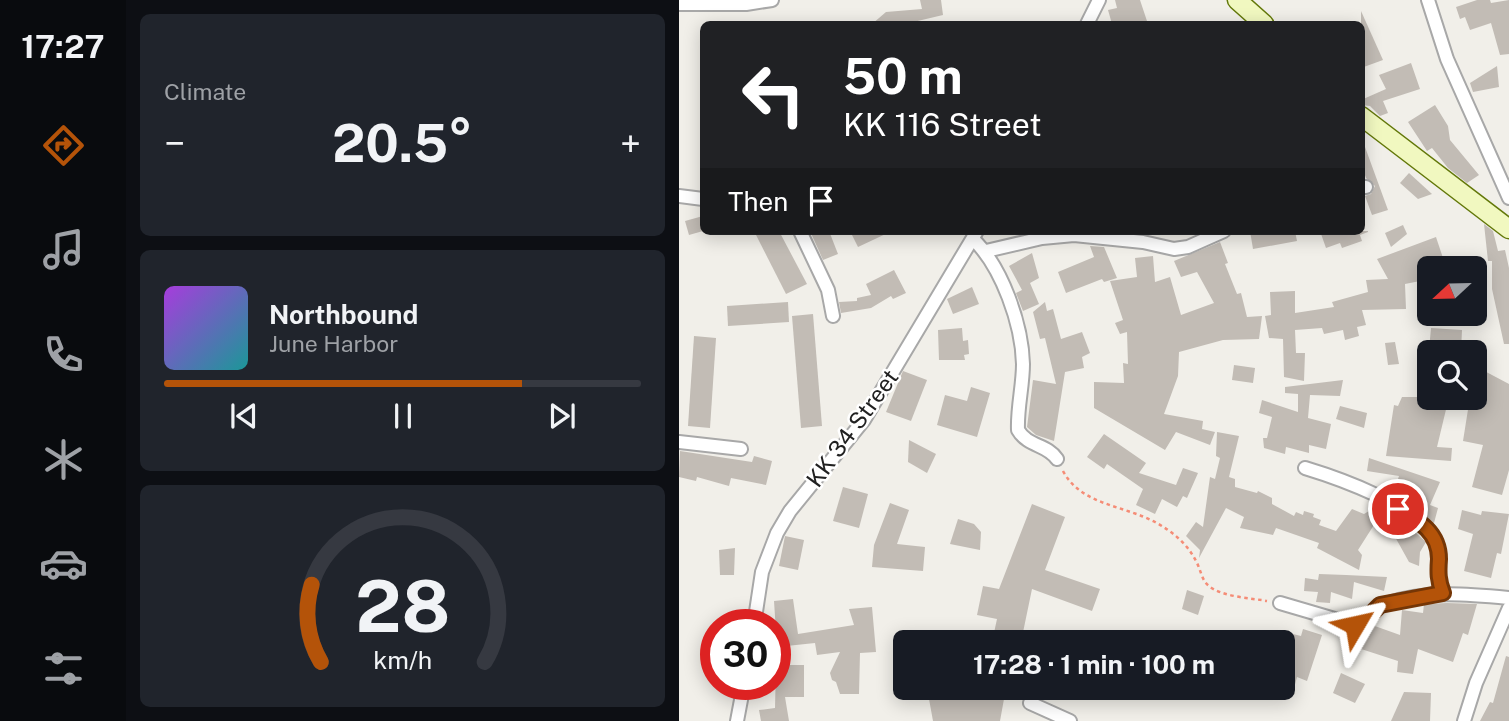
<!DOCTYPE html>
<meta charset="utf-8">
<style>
body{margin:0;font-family:"Public Sans",sans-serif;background:#20242c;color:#f1f3f6;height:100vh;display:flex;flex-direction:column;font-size:26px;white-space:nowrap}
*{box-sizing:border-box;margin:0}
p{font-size:23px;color:#9ea1a6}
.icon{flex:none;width:38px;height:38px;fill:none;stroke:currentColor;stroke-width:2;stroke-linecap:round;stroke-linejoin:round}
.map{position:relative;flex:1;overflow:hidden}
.sheet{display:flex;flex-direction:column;gap:14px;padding:14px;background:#0d0f14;width:553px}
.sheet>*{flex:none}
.banner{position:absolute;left:21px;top:21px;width:665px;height:214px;border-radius:10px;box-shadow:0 4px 18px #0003;background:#202124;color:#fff;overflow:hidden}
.needle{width:46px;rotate:248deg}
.buttons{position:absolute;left:738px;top:256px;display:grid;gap:14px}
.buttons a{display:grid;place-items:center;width:70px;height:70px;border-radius:10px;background:#171b24;box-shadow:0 4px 18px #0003;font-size:35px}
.speed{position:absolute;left:21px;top:609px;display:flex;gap:14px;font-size:35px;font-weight:700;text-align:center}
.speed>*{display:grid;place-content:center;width:91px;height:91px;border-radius:50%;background:#171b24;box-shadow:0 4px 18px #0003;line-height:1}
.speed .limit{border:10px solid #d22;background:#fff;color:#111}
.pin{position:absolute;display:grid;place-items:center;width:60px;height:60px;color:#fff;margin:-30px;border:4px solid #fff;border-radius:50%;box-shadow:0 2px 7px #0007}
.me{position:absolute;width:77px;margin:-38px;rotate:54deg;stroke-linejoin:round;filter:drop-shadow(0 0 5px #0008)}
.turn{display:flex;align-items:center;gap:24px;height:147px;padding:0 28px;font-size:32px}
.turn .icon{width:91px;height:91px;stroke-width:2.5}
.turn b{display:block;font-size:49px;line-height:60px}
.then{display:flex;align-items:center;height:66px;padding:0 28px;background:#0003;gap:14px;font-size:26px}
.big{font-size:52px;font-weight:700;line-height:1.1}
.sheet .widget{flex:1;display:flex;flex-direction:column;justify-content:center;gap:10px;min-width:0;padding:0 24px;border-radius:10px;background:#20242c}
.sheet .dial{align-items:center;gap:0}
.dial svg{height:182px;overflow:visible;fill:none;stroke:#363941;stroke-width:7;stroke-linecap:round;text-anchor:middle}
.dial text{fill:#f1f3f6;stroke:none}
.song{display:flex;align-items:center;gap:21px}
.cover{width:84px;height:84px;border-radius:10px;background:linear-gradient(135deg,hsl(280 70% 55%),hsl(180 70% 35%))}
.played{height:7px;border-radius:4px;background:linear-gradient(90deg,#b45309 75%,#363941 75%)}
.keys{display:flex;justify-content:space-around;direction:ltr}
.heat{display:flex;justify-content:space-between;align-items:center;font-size:38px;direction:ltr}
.trip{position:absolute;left:214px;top:630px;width:402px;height:70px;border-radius:10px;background:#171b24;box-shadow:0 4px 18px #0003;font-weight:700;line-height:70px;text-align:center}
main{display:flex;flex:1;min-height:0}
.tabs{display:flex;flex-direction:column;width:126px;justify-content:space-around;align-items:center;background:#090b0e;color:#9ea1a6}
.tabs .icon{width:49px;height:49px}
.tabs .active{color:#b45309}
.tabs b{font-size:32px;color:#f1f3f6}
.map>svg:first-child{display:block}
.building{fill:#c2bcb5}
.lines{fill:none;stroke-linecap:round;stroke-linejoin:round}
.street-casing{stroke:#a8a8a8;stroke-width:16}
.secondary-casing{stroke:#637809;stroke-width:21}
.path{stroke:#f58c76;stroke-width:2.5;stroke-dasharray:3.5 3.5;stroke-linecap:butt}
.street{stroke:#fff;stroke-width:12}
.secondary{stroke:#f1f8c0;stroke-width:18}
.route-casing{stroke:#753606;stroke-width:18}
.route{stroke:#b45309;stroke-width:12}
.labels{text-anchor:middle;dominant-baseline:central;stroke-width:5;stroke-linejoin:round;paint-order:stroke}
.street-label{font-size:23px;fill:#212121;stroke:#fff}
</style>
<main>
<nav class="tabs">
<b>17:27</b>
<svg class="icon active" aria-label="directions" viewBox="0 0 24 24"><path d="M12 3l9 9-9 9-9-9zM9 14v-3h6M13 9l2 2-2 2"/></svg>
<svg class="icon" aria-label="music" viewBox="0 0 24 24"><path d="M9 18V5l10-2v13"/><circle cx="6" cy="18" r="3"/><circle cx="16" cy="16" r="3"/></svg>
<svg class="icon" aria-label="phone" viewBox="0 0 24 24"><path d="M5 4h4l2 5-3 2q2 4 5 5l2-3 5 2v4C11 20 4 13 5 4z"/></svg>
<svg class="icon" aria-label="climate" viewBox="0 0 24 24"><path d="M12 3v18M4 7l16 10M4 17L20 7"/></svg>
<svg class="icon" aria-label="car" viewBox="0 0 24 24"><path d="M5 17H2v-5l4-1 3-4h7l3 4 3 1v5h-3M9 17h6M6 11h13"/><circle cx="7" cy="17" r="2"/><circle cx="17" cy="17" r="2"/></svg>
<svg class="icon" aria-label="filters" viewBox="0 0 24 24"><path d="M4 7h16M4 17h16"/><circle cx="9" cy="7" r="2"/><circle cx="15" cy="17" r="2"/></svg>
</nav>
<section class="sheet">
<div class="widget"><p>Climate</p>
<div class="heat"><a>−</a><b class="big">20.5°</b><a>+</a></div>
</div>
<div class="widget">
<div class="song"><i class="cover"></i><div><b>Northbound</b><p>June Harbor</p></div></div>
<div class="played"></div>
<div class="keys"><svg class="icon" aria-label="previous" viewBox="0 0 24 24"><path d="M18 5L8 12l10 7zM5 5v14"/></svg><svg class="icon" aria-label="pause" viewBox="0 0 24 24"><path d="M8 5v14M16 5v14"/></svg><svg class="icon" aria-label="next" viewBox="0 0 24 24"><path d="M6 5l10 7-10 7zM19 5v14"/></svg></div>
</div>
<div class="widget dial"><svg viewBox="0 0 100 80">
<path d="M14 69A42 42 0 1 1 86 69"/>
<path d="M14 69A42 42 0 0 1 10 35" stroke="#b45309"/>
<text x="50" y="56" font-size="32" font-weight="700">28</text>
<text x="50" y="72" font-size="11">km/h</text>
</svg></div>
</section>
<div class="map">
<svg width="830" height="721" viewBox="0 0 830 721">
<rect width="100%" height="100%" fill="#f1efe9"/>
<g class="building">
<path d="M241 0H262L264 15 226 24H193L207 12 243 9Z"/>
<path d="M436 0H461L469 24H433L429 10 438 8Z"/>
<path d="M798 0H811L812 3 830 0V54L821 55 812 23 791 30 786 17 781 19 777 7Z"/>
<path d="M682 11 704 60 682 68Z"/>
<path d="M732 63 741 89 704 101 709 113 701 116 691 106 682 105V100L707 89 700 75Z"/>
<path d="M818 66 820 87 794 92 791 83Z"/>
<path d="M756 105 769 126 771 140 800 175 788 183 769 168 753 148 748 151 729 122Z"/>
<path d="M682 136 709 210 693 215 686 196 692 194 696 186 687 178 682 164Z"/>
<path d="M730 173 753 194 739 199 721 183Z"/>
<path d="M24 216V231L10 235 6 221Z"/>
<path d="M805 224 814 231 819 251 826 250 830 268V344H825L813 289V261H809Z"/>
<path d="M724 225 728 234 712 247 706 233Z"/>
<path d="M75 231H100L128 284 107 294Z"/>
<path d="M131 231H150L159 254 144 260Z"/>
<path d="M171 231H213L179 247Z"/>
<path d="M571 231H616L618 241 574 249Z"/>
<path d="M641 231H689V232L681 235 683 241 663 248 661 243 647 248Z"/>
<path d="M757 237 764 258 755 261 757 268H751V279L726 284 727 309 683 310 687 325 678 327 680 336 666 340 664 330 645 334 643 328 616 330 617 353H626L625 381 605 377 604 339 590 338 586 316 592 315 591 292 616 291V313L655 307 653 302 689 292 687 280 709 279 698 259Z"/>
<path d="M541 242 549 263 546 264 558 294 562 293 568 317 583 316 580 339 544 340 500 352 499 376 485 414 524 421 523 429 536 432 531 445 497 432 486 450 415 408V382L445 383 444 363 449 364 448 332 441 334 436 323 444 320 431 281 458 277 456 258 474 256 476 282 491 277 502 315 535 303 518 272 502 277 495 261Z"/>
<path d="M411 246 425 247 438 278 425 282 423 279 387 293 379 272 415 257Z"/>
<path d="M353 253 360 278 351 283 360 304 344 311 337 293 343 290 330 266Z"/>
<path d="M215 270 227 293 214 299 212 296 192 308 162 313 160 302 178 301V298L192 295 187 284Z"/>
<path d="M293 287 300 304 274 314 268 299Z"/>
<path d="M109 302 110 322 49 326 48 306Z"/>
<path d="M366 302 368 311 374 309 382 339 403 332 411 353 403 357 405 368 386 372 375 441 357 435 348 427 354 380 377 384 366 338 361 339 354 312Z"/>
<path d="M134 314 143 426 122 428 113 316Z"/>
<path d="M283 328 284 341 289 340 290 354 285 355 286 360H260L259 330Z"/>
<path d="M752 328 783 330 782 352 750 350Z"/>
<path d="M15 336 37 338 31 428 9 426Z"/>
<path d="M716 342 720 364 709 365 706 343Z"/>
<path d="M555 365 576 368 574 383 553 380Z"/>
<path d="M796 366 830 384V470L823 495 793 487 804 445 784 441 791 397H796Z"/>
<path d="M224 371 248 380 232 421 207 412Z"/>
<path d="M664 380 661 396 631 395 629 418 652 424 647 449 630 445V453L607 447 606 454 585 448 584 438H588L593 417 580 413 583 400 619 412V394L606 393V387Z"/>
<path d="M292 387 311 393 298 437 258 425 266 395 288 401Z"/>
<path d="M723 397H770L758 447 773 448 772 461 707 456 715 405 719 406Z"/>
<path d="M661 406 688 413 685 428 657 419Z"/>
<path d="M538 432 560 436 550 477 556 479V487L578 493 579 491 593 498V504L615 516 617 512 624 515 625 511 635 514 634 517 642 520 640 525 657 531 673 509 685 514 690 511 700 517 679 550 683 555 680 570 638 548 640 543 597 528 594 535 561 528 565 517 547 508 520 558 521 550 507 536 517 522 524 527 531 477 536 479 541 458 537 456Z"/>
<path d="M425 434 467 463 460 473 497 485 504 468 519 473 508 498 504 496 498 507 483 499 476 514 457 505 464 489 428 464 425 469 408 457Z"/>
<path d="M230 440 257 454 248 473 229 462Z"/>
<path d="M1 451 73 462 75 456 93 461 87 485 52 478 50 486 18 477 17 481 0 477Z"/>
<path d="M690 458 761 482 751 505 759 508 755 523 732 504 734 501 714 494 720 476 688 471Z"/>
<path d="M164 487 189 494 180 528 154 521Z"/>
<path d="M211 503 230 510 218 544 246 547 244 571 193 567 195 545Z"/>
<path d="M353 504 386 517 366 570 421 589 413 611 353 589 342 642H313L318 619 298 615 304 586 320 589Z"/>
<path d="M783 510 802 515 803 511 830 514 822 554 818 553 812 578 785 571 794 534 779 529Z"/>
<path d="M719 517 747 542 741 552 740 566 730 562 710 526Z"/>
<path d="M279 519 295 524 302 532 301 550 271 544Z"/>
<path d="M106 536 125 540 119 570 100 566Z"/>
<path d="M56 548 55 575H41L40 550Z"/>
<path d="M640 574 667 575 708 577 705 591 675 582 673 599 652 592 651 603 637 602 639 592 625 591 626 578 639 580Z"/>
<path d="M508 590 525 596 519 615 503 609Z"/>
<path d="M114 599 119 634 175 625 170 609 193 607 197 652 181 653 180 694H161L157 682 153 680 151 673 161 652 138 655 136 643 98 647 95 601Z"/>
<path d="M768 603 798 604 789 635 784 633 774 662 739 649 734 674 718 672 719 661 676 647 680 633 693 625 721 635 723 610 744 613 745 604Z"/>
<path d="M624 629 643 635 628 681 618 677 614 692 604 688V653L610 633 622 636Z"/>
<path d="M235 630 269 636 268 642H233Z"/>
<path d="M827 656 830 657V721H801L811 702 814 703Z"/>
<path d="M97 665H125V697H106L110 721H82L80 710 96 708Z"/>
<path d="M662 673 686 684 676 703 654 693Z"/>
<path d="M220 688H327L321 721H254L250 699 219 697Z"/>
<path d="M725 692 752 693 751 721H712Z"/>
</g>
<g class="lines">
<defs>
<g id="street">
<path d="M749 0 768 59 830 198"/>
<path d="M0 4H67L93 0"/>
<path d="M408 24 420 0"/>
<path d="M682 187H687"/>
<path d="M0 196 24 199"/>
<path d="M121 231 149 290 154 316"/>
<path d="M294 239C323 267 343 324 344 364 344 386 338 408 339 430 349 447 368 444 378 459"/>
<path d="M307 251 363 238 395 235 464 242 495 249 509 247 545 231"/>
<path d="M0 442 62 449"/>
<path d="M626 468C659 478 742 507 756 540 763 557 756 576 763 593"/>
<path d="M601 603 676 625C688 622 694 608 706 604 747 590 788 594 830 598"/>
<path d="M75 625 83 572 98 533 111 511 185 420 298 231"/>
<path d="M351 703 391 721"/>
<path d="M58 721 65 684"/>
<path d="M785 721 797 683 830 608"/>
</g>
<g id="secondary">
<path d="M558 0 585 24"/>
<path d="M682 116 830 229"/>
</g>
</defs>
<use href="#street" class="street-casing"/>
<use href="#secondary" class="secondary-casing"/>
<path class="path" d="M384 471C402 505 444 505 476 522 494 532 509 544 518 563 522 571 523 581 530 586 543 597 572 598 588 601"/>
<use href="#street" class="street"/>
<use href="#secondary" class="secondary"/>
</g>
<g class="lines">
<defs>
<path id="route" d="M676 625 682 624 701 605 764 593C759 581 759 572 760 559 760 532 740 521 719 509"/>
</defs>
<use href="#route" class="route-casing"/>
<use href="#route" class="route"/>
</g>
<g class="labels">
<g class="street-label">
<text transform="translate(173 428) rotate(-54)">KK 34 Street</text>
</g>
</g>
</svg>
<div class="buttons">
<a><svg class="needle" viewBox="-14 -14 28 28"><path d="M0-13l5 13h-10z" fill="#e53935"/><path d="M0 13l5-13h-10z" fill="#9ea1a6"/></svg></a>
<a><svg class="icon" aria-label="search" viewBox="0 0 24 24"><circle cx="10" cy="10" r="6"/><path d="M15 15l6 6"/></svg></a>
</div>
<div class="speed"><div class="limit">30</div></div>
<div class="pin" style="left:719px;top:509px;background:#d93025"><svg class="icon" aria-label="arrive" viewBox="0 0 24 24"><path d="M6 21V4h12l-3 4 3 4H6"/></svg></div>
<svg class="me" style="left:676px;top:625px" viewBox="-20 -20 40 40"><path d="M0-17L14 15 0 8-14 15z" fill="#b45309" stroke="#fff" stroke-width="4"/></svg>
<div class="trip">17:28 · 1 min · 100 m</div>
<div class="banner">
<div class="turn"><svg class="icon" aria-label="left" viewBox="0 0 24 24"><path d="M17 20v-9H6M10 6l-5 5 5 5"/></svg><div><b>50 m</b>KK 116 Street</div></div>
<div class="then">Then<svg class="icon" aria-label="arrive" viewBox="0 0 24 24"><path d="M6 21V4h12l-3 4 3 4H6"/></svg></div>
</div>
</div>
</main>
